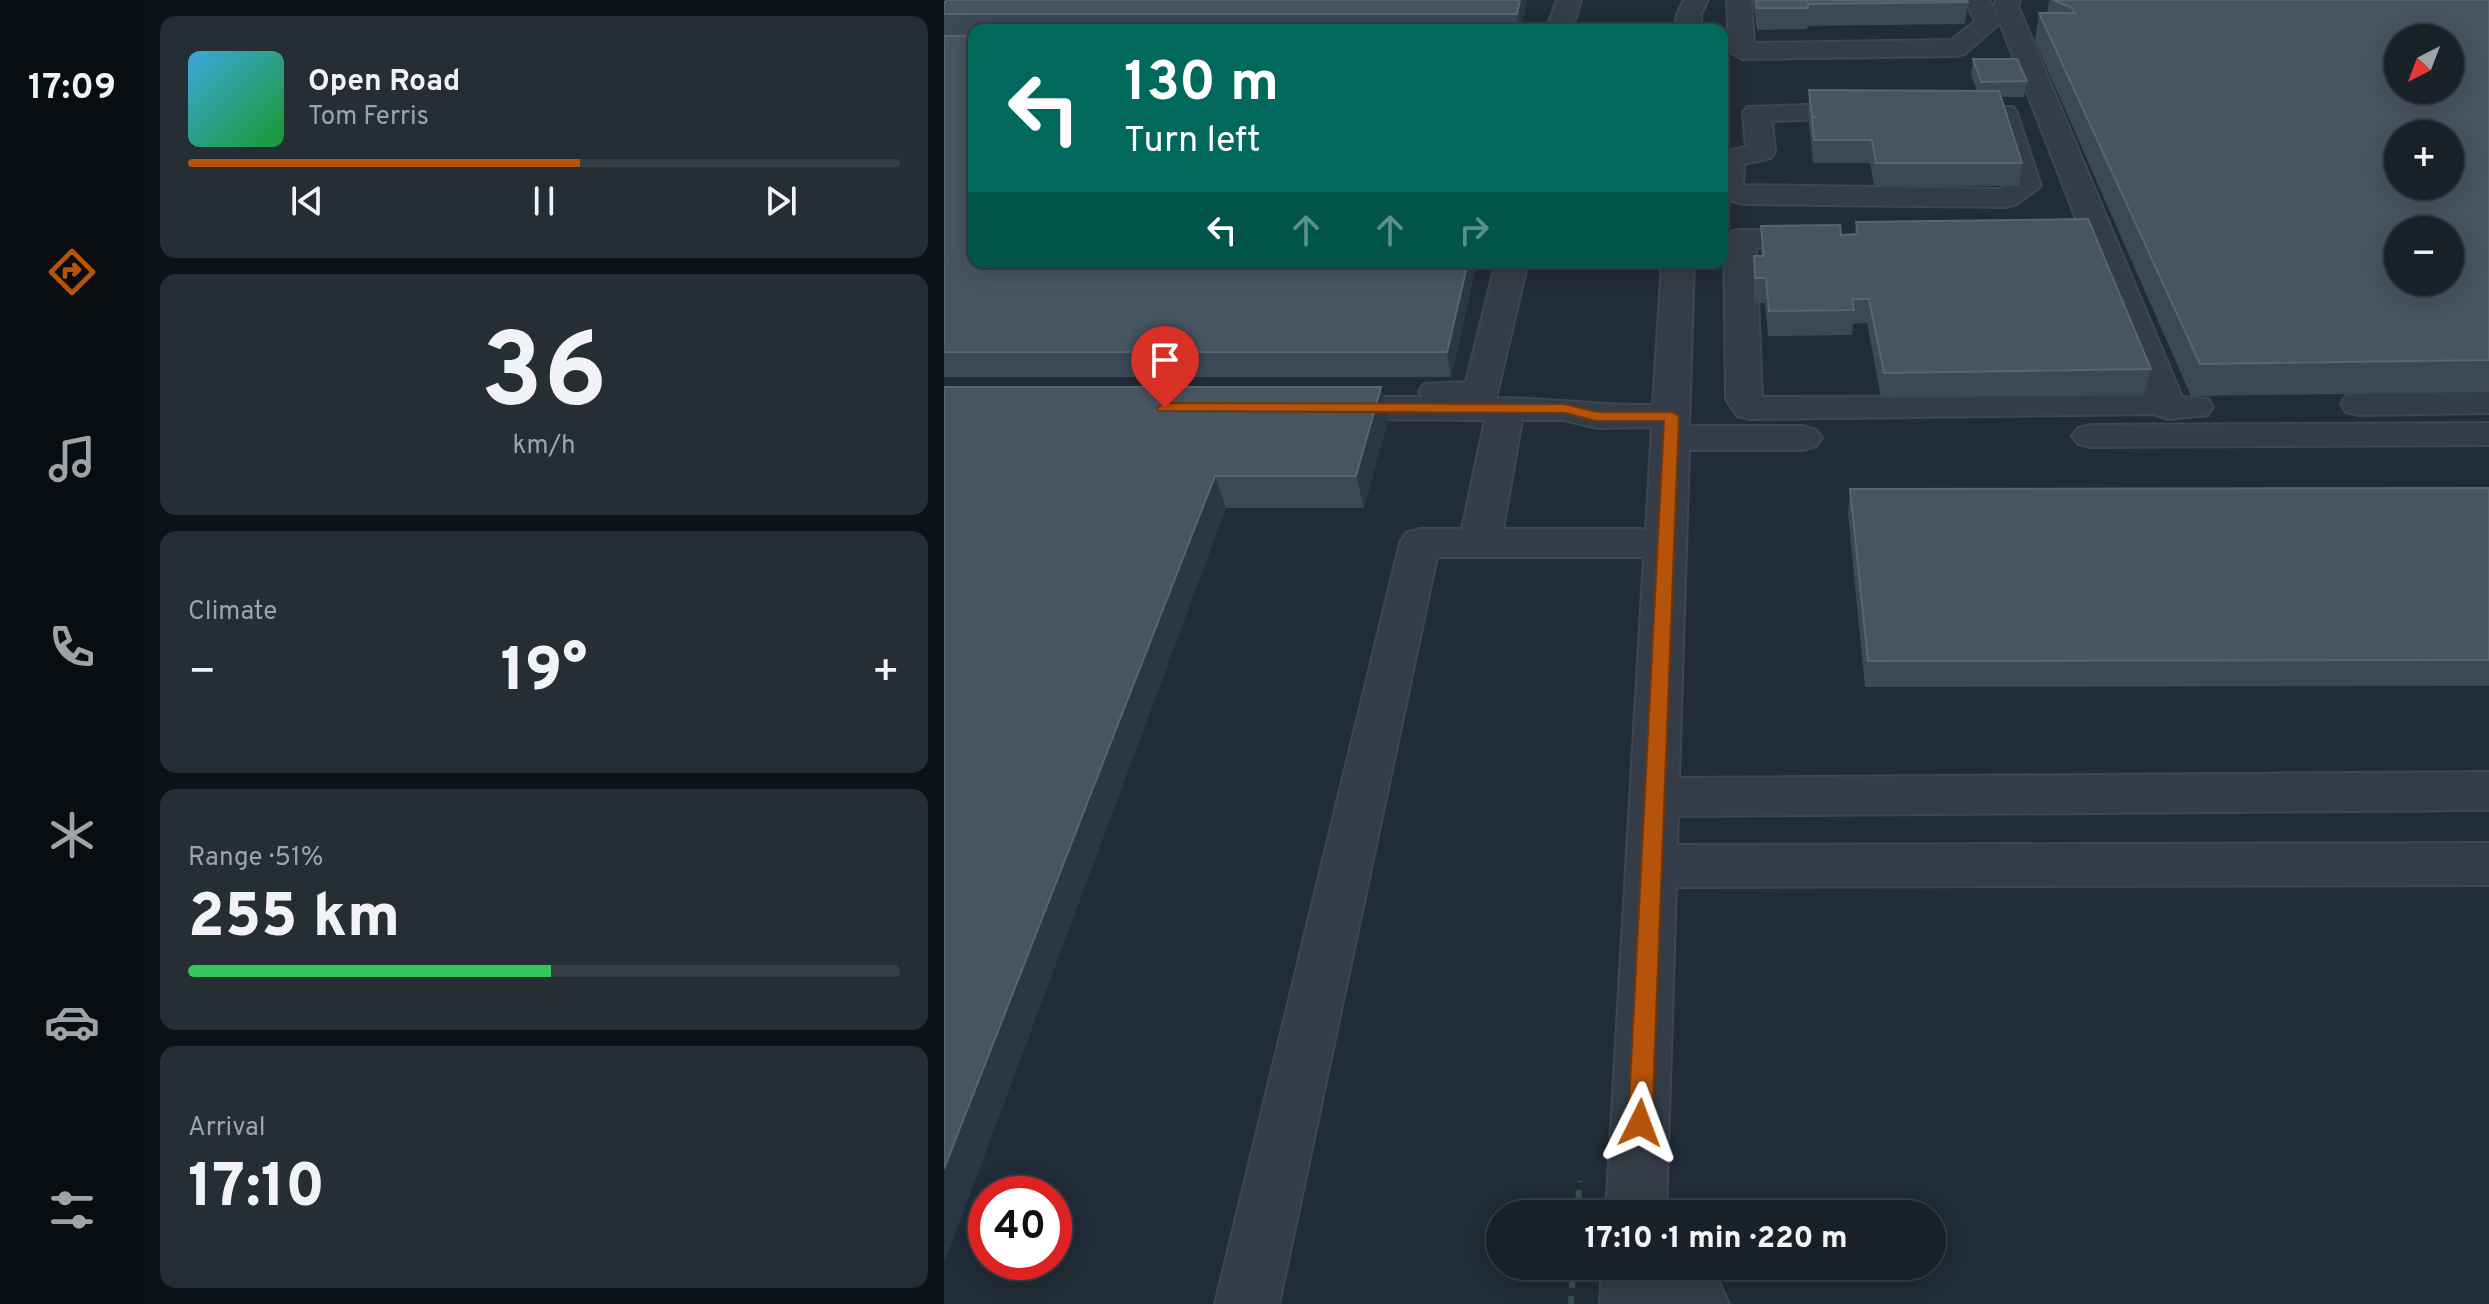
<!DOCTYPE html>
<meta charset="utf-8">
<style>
body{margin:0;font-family:Overpass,sans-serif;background:#252e34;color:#f1f3f6;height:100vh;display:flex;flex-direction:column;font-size:30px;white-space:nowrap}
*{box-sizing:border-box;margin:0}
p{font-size:26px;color:#9fa3a8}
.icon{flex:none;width:44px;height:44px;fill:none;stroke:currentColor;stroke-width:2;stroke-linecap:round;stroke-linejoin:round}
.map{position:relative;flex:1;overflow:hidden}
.drawer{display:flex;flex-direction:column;gap:16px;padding:16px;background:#0d1216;width:800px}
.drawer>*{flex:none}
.hud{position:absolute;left:24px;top:24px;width:760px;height:244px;border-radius:16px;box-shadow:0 4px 20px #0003,0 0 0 2px #363e45;background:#00695c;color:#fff;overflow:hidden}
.needle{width:52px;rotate:222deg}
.buttons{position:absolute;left:1440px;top:24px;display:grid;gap:16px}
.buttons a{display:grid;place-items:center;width:80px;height:80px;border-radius:50%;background:#182128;box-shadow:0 4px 20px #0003,0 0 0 2px #363e45;font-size:40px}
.speed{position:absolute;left:24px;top:1176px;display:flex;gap:16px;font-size:40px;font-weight:700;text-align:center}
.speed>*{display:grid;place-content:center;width:104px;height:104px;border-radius:50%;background:#182128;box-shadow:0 4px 20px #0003,0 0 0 2px #363e45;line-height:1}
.speed .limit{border:12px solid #d22;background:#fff;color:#111}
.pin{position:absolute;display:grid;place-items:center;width:68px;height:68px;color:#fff;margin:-82px -34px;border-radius:50% 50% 50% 0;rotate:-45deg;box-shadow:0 0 8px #0007}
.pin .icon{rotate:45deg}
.me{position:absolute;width:88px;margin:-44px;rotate:3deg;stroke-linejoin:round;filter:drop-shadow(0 0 6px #0008)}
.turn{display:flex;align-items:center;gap:28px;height:168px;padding:0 24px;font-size:36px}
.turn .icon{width:104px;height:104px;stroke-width:2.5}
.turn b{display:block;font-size:56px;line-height:68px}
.lanes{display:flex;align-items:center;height:76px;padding:0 24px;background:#0003;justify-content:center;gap:40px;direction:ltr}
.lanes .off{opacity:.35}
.big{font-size:60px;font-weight:800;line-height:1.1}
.drawer .card{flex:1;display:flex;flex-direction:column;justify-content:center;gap:12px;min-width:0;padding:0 28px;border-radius:16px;background:#252e34}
.drawer .dial{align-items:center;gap:0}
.dial b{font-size:104px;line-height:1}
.song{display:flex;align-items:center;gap:24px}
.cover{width:96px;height:96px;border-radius:12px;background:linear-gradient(135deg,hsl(200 70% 55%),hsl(130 70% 35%))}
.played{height:8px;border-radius:4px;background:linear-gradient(90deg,#b45309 55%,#363e45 55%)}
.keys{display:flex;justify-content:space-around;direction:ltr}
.heat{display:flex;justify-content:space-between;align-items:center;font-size:44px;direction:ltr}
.charge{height:12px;border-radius:6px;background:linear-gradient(90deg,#34c759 51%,#363e45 0)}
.trip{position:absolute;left:542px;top:1200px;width:460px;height:80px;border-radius:40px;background:#182128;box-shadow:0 4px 20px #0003,0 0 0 2px #363e45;font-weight:800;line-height:80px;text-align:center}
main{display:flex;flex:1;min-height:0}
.dock{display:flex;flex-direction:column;width:144px;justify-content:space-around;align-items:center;background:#0a0d10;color:#9fa3a8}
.dock .icon{width:56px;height:56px}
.dock .selected{color:#b45309}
.dock b{font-size:36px;color:#f1f3f6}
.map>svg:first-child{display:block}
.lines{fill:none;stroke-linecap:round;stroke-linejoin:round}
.minor-casing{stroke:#3d4651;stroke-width:4}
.path{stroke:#3b5050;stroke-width:6;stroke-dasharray:8 8;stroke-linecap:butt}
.minor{fill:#343d47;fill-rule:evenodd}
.wall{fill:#3b4855}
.shaded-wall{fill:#2b3844}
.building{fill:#475461;stroke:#576471;stroke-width:2;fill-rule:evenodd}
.route{fill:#b45309;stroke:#753606;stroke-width:2}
</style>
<main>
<nav class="dock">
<b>17:09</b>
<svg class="icon selected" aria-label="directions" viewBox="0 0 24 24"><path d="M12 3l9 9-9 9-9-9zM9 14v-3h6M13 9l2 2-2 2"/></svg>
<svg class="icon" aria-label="music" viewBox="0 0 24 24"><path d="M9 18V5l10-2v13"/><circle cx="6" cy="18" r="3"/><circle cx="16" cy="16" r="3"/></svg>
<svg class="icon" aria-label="phone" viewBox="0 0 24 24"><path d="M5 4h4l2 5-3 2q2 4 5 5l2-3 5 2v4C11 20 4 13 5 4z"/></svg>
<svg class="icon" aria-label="climate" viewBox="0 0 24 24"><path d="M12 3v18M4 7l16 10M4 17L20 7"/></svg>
<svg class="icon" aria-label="car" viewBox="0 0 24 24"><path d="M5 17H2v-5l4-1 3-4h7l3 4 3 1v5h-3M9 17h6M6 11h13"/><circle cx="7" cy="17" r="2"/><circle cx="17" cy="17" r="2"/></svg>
<svg class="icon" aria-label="filters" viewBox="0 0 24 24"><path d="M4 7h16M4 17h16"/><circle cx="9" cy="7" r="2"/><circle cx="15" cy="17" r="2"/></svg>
</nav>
<section class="drawer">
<div class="card">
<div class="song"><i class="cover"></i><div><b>Open Road</b><p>Tom Ferris</p></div></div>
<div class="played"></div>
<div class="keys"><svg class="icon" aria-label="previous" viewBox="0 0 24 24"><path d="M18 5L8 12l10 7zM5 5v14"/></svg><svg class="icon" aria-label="pause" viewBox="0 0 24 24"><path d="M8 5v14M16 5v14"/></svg><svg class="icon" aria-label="next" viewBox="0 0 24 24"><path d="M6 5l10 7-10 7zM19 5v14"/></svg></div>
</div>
<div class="card dial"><b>36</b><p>km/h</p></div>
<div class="card"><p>Climate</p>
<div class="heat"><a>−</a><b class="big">19°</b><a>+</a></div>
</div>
<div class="card"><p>Range · 51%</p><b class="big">255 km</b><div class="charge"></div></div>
<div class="card"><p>Arrival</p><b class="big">17:10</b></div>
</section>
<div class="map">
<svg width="1545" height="1304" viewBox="0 0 1545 1304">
<rect width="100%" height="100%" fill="#202c36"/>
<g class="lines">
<defs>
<g id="minor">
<path d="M613 0H637L628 30H602Z"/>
<path d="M740 0H764L757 14V30H731L733 14Z"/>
<path d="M783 0H807L810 43 1007 40 1031 21 1021 0H1045L1056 21 1050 6 1052 0H1076L1074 6 1238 397 1264 399 1269 407 1264 415 1224 419 1210 414 806 419 793 416 782 399 780 239 785 232 796 230 875 229 886 231 891 238 886 245 812 248 818 397 1201 396 1056 23 1022 53 1013 56 798 59 785 51Z"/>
<path d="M922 103 932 105 936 111 932 117 828 121 831 152 827 158 800 164 799 185 1056 189 1066 183 1045 113 1049 107H1069L1073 113 1097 186 1073 204 1062 207 799 204 778 198V152L802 147 799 113 803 107Z"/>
<path d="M552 262H584L552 398C605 398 656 406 709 405L718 262H750L745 426H859L872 430 878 438 872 446 859 450H745L735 778 1545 772V810L734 816 733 845 1545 843V885L732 887 722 1214H662L700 557H493L335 1304H271L456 543 462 533 476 529H518L541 420 382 419 369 416 364 408 369 400 382 397H479L475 392 480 384 522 382ZM578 420H620L653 428 708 427 702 529H559Z"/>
<path d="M1545 391V413L1415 415 1402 412 1397 404 1402 396 1415 393Z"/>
<path d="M1545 423V445L1147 447 1134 444 1128 436 1134 428 1147 425Z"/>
<path d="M658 1266H759L775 1282 785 1304H656Z"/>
</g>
</defs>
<use href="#minor" class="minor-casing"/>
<g class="path">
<path d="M633 1214 636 1181"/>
<path d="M627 1304 629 1271"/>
</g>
<use href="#minor" class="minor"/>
</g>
<g class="wall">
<path d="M3 0H583L576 30H30V36H0V3Z"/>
<path d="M809 0H1023L1024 2 1021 24 864 26 863 29 813 30Z"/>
<path d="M1105 0H1545V392L1247 396 1091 41 1095 13H1103Z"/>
<path d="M0 36 533 262 507 377H0Z"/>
<path d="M1029 59 1083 81 1080 97H1058L1078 163 1075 186H930L926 163H869L864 113 865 90 1033 91 1027 75Z"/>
<path d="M912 222 1207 369 1200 394 937 398 923 323 909 324 908 335 824 336 821 303H810V256H817V226L897 235H911Z"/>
<path d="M0 387 444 419 420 508H282L0 1263Z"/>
<path d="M1545 488V686L921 687 904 514 906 489Z"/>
</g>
<g class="shaded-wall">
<path d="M576 0H583L576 30H575L573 14Z"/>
<path d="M524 262H533L507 377 503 352Z"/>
<path d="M437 387 444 419 420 508 412 476Z"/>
<path d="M271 476 282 508 0 1263V1169Z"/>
</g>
<g class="building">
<path d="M3 0H576L573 14H0V3Z"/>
<path d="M812 0H1023L1024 2 864 4V8H813Z"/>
<path d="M1109 0H1545V360L1256 364 1095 13H1131L1128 8ZM1454 38H1506V90H1454ZM1454 134H1506V186H1454ZM1454 230H1506V282H1454Z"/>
<path d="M0 36H30V262H524L503 352H0Z"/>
<path d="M1029 59H1073L1083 81 1037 82Z"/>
<path d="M865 90 1055 91 1078 163H932L928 140H870L868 118 871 117 868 116Z"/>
<path d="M1144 219 1207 369 940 373 925 299H908L910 310 825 311 822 278H811L810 256H820L817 226 896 225 897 235 914 234 912 222Z"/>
<path d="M0 387H437L412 476H271L0 1169Z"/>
<path d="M1545 488V660L924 661 906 489Z"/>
</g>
<path class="route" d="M221 403 620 404 653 412H728L735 416 708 1123 704 1131 696 1135 687 1131 684 1123 720 421H653L620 413 215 411 213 408Z"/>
</svg>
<div class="buttons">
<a><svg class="needle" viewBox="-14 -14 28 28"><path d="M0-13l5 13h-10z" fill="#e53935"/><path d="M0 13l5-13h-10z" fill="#9fa3a8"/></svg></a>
<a>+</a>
<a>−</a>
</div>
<div class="speed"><div class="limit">40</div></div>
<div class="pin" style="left:221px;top:408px;background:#d93025"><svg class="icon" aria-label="arrive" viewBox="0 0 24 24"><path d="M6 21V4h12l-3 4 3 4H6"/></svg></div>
<svg class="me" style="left:696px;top:1123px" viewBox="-20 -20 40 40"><path d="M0-17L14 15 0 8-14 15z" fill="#b45309" stroke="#fff" stroke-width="4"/></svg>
<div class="trip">17:10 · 1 min · 220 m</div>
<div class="hud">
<div class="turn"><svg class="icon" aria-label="left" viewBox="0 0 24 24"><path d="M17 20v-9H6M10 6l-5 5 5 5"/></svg><div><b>130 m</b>Turn left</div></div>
<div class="lanes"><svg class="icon" aria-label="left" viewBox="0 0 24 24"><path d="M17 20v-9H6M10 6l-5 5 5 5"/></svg><svg class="icon off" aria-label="ahead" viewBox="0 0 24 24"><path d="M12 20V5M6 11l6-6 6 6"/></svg><svg class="icon off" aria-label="ahead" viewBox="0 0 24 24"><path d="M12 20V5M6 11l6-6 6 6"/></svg><svg class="icon off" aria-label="right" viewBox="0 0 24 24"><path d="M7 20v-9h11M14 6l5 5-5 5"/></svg></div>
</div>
</div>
</main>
